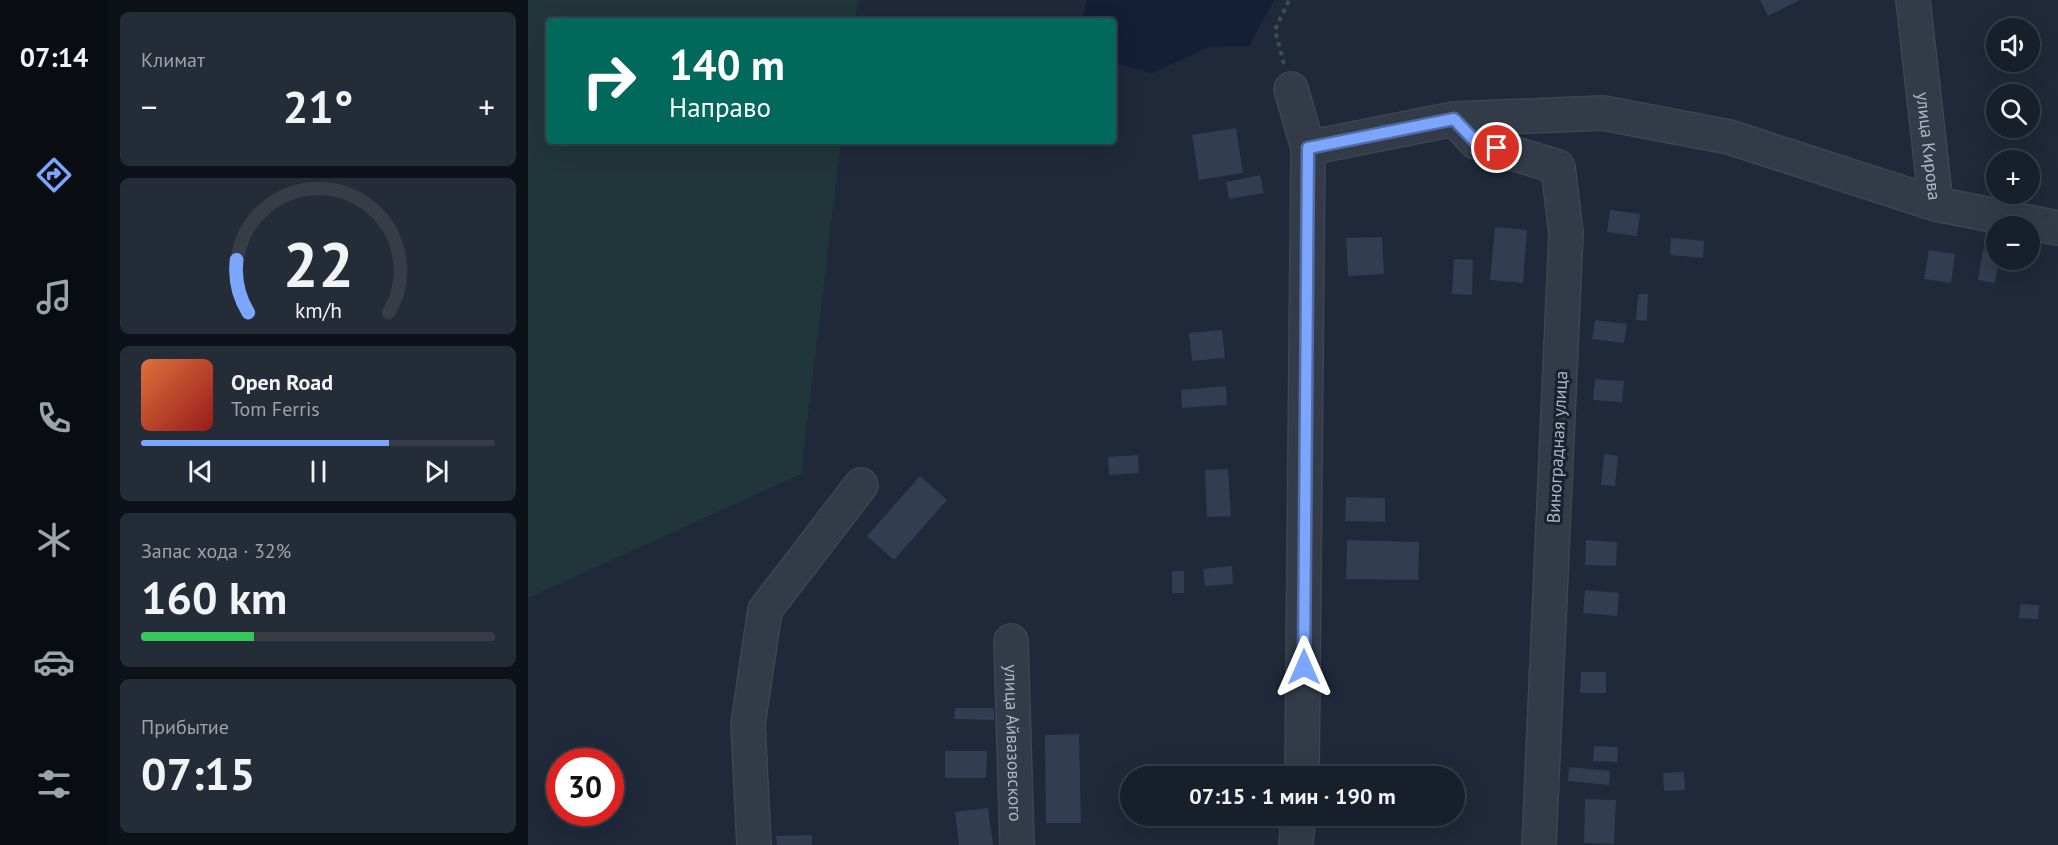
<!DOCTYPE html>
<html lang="ru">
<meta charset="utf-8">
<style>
body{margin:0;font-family:"PT Sans",sans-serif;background:#242c37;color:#f1f3f6;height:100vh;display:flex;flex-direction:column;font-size:22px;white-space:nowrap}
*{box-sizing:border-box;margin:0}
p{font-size:20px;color:#9ea2a9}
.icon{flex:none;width:33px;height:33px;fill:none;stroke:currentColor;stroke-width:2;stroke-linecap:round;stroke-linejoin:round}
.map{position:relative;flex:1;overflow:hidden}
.sheet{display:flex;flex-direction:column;gap:12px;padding:12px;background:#0d1118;width:420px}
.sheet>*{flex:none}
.hud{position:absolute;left:18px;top:18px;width:570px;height:126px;border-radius:6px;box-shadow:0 6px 24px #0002,0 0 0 2px #363d47;background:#00695c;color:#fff;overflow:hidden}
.tools{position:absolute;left:1458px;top:18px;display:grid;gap:12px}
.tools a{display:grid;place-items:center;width:54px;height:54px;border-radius:50%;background:#171f2b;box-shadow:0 6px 24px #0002,0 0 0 2px #363d47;font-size:30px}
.speed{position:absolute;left:18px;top:748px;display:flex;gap:12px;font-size:30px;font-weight:700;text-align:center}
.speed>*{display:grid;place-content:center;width:78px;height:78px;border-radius:50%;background:#171f2b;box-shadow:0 6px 24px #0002,0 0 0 2px #363d47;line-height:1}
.speed .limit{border:9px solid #d22;background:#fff;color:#111}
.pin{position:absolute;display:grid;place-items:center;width:51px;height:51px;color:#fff;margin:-26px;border:3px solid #fff;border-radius:50%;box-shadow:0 2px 6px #0007}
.me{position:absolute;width:66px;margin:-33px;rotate:0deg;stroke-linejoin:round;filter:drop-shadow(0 0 4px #0008)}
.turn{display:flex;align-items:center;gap:21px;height:126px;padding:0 24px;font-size:27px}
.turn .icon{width:78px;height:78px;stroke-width:2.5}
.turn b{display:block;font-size:42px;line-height:51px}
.big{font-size:45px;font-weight:700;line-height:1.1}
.sheet .widget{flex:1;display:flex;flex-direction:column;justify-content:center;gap:9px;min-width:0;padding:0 21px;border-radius:9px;background:#242c37}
.sheet .dial{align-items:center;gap:0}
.dial svg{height:156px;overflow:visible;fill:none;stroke:#363d47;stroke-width:7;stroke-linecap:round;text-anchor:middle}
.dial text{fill:#f1f3f6;stroke:none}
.song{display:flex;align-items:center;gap:18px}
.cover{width:72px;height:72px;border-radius:9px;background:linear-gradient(135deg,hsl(20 70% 55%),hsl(0 70% 35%))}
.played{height:6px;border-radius:3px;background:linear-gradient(90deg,#7ca6fd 70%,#363d47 70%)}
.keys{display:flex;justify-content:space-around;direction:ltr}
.heat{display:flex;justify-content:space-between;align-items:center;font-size:33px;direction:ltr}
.charge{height:9px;border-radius:4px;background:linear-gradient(90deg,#34c759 32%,#363d47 0)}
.trip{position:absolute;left:592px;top:766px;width:345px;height:60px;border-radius:30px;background:#171f2b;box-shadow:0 6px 24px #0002,0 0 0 2px #363d47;font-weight:700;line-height:60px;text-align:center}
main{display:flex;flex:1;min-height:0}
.tab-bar{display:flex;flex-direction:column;width:108px;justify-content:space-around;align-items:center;background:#090c11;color:#9ea2a9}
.tab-bar .icon{width:42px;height:42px}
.tab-bar .selected{color:#7ca6fd}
.tab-bar b{font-size:27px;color:#f1f3f6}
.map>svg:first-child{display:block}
.green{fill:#21363a}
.water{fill:#131f37}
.building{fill:#313d50}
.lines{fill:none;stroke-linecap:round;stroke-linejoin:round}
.minor-casing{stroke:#3d4453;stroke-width:36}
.path{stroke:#3a4f52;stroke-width:4;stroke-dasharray:4.5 4.5;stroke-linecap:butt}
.minor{stroke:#333b49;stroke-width:33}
.route-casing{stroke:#516ca4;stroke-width:15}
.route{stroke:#7ca6fd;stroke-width:10}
.labels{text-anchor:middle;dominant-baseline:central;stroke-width:6;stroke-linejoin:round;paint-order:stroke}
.street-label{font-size:18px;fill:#adb6c6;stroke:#19202e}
</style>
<main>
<nav class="tab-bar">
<b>07:14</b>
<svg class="icon selected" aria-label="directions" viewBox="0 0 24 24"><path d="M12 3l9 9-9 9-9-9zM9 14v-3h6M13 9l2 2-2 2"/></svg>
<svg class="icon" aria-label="music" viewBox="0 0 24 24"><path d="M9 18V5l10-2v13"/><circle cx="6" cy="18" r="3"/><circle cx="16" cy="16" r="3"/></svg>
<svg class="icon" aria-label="phone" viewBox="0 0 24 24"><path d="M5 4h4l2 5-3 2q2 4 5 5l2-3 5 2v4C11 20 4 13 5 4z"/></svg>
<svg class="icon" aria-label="climate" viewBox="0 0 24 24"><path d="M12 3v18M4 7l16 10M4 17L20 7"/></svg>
<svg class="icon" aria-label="car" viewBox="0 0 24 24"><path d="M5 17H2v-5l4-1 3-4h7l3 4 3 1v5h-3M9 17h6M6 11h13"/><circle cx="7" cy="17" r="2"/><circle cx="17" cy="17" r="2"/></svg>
<svg class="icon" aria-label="filters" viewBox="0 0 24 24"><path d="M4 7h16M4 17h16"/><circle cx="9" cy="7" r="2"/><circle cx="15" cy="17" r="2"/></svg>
</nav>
<section class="sheet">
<div class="widget"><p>Климат</p>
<div class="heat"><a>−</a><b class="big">21°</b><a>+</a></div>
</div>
<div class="widget dial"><svg viewBox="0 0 100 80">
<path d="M14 69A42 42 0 1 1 86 69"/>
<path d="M14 69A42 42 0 0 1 8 42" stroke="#7ca6fd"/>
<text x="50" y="56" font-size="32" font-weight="700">22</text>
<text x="50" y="72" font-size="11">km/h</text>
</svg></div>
<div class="widget">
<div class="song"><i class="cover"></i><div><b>Open Road</b><p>Tom Ferris</p></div></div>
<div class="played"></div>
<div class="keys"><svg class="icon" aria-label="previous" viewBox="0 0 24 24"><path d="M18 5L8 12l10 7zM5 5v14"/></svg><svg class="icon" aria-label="pause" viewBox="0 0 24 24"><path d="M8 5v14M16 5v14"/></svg><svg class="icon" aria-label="next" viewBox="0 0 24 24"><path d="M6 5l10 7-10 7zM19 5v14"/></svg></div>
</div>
<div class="widget"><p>Запас хода · 32%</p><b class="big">160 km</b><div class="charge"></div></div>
<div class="widget"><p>Прибытие</p><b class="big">07:15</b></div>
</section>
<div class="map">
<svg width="1530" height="845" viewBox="0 0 1530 845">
<rect width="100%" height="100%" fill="#1f2939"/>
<path class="green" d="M0 0H330L327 21H21V141H313L273 474 0 598Z"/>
<path class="water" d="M559 0H746L721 46 681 47 624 73 585 63V21H553Z"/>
<g class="building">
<path d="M1232 0H1272L1240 16Z"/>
<path d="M708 128 715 173 671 180 664 135Z"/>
<path d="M732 175 736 193 701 199 698 182Z"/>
<path d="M1082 210 1112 214 1109 236 1079 232Z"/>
<path d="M967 227 999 230 995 283 962 280Z"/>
<path d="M854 237 856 274 820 276 818 238Z"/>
<path d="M1143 238 1176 241 1175 258 1142 255Z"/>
<path d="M1401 250 1427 254 1423 283 1396 279Z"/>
<path d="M1455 250 1468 253V260H1471L1467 283 1450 280Z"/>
<path d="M926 259 945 260 944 295 924 294Z"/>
<path d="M1110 294H1120L1119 321 1108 320Z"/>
<path d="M1067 320 1099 324 1096 343 1064 339Z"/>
<path d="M694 330 697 358 664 361 661 333Z"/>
<path d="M1067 379 1096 381 1094 402 1065 400Z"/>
<path d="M698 386 699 405 654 408 653 390Z"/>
<path d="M1076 454 1090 456 1087 486 1073 485Z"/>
<path d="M610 455 611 473 581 475 580 457Z"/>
<path d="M700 469 703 516 679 517 677 470Z"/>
<path d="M392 476 419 500 366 560 339 536Z"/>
<path d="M818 497 857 498V522L817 521Z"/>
<path d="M819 540 891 542 890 580 818 579Z"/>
<path d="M1058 540 1089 542 1088 566 1057 565Z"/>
<path d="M704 566 705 584 677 586 675 569Z"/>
<rect x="644" y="571" width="12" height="22"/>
<path d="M1057 590 1091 593 1089 616 1055 613Z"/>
<path d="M1492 604 1511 605 1510 619 1491 618Z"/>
<path d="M1053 672H1078V693H1052Z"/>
<path d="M427 708H466V720L426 719Z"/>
<path d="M551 734 553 823H518L517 735Z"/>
<path d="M1066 746 1090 747 1089 762 1065 761Z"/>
<path d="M417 751H459L458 778H417Z"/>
<path d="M1041 767 1082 771 1081 785 1040 781Z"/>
<path d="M887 772V777H858V773Z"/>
<path d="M1156 772 1157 790 1136 791 1135 773Z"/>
<path d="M1057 799 1088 800 1086 844 1056 843Z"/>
<path d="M460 808 465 845H431L427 812Z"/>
<path d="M859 816H888V824L859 825Z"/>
<path d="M284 835V845H249L248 836Z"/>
</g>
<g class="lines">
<defs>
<g id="minor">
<path id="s1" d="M1385 0 1408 204 1530 228"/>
<path d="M763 89 780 148 774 777"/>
<path d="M926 119 948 142 1030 167 1038 233 1011 845"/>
<path d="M780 148 926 119 1075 113 1201 137 1408 204"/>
<path id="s2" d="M483 641 489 845"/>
<path d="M226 845 220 724 237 610 333 485"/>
<path d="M768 845 770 816"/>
</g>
</defs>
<use href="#minor" class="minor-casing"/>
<path class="path" d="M756 64 747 30 761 0"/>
<use href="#minor" class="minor"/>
</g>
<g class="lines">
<defs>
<path id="route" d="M776 667 780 148 926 119 948 142 969 148"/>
</defs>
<use href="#route" class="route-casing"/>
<use href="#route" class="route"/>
</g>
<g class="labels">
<g class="street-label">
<text stroke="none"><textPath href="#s1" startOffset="147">улица Кирова</textPath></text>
<text transform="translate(1029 447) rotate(-87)">Виноградная улица</text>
<text stroke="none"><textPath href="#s2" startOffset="102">улица Айвазовского</textPath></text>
</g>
</g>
</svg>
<div class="tools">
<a><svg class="icon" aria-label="sound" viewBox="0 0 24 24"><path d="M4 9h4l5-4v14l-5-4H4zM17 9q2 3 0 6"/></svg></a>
<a><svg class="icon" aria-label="search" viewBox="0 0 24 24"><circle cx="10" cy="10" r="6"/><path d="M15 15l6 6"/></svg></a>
<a>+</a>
<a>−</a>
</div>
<div class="speed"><div class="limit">30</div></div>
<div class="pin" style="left:969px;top:148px;background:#d93025"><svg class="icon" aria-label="arrive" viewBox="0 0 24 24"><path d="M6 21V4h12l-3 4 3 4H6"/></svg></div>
<svg class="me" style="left:776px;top:667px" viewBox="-20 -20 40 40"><path d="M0-17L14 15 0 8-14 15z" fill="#7ca6fd" stroke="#fff" stroke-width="4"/></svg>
<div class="trip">07:15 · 1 мин · 190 m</div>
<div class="hud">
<div class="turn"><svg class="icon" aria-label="right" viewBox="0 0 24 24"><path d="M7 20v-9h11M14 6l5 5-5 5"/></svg><div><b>140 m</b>Направо</div></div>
</div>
</div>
</main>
